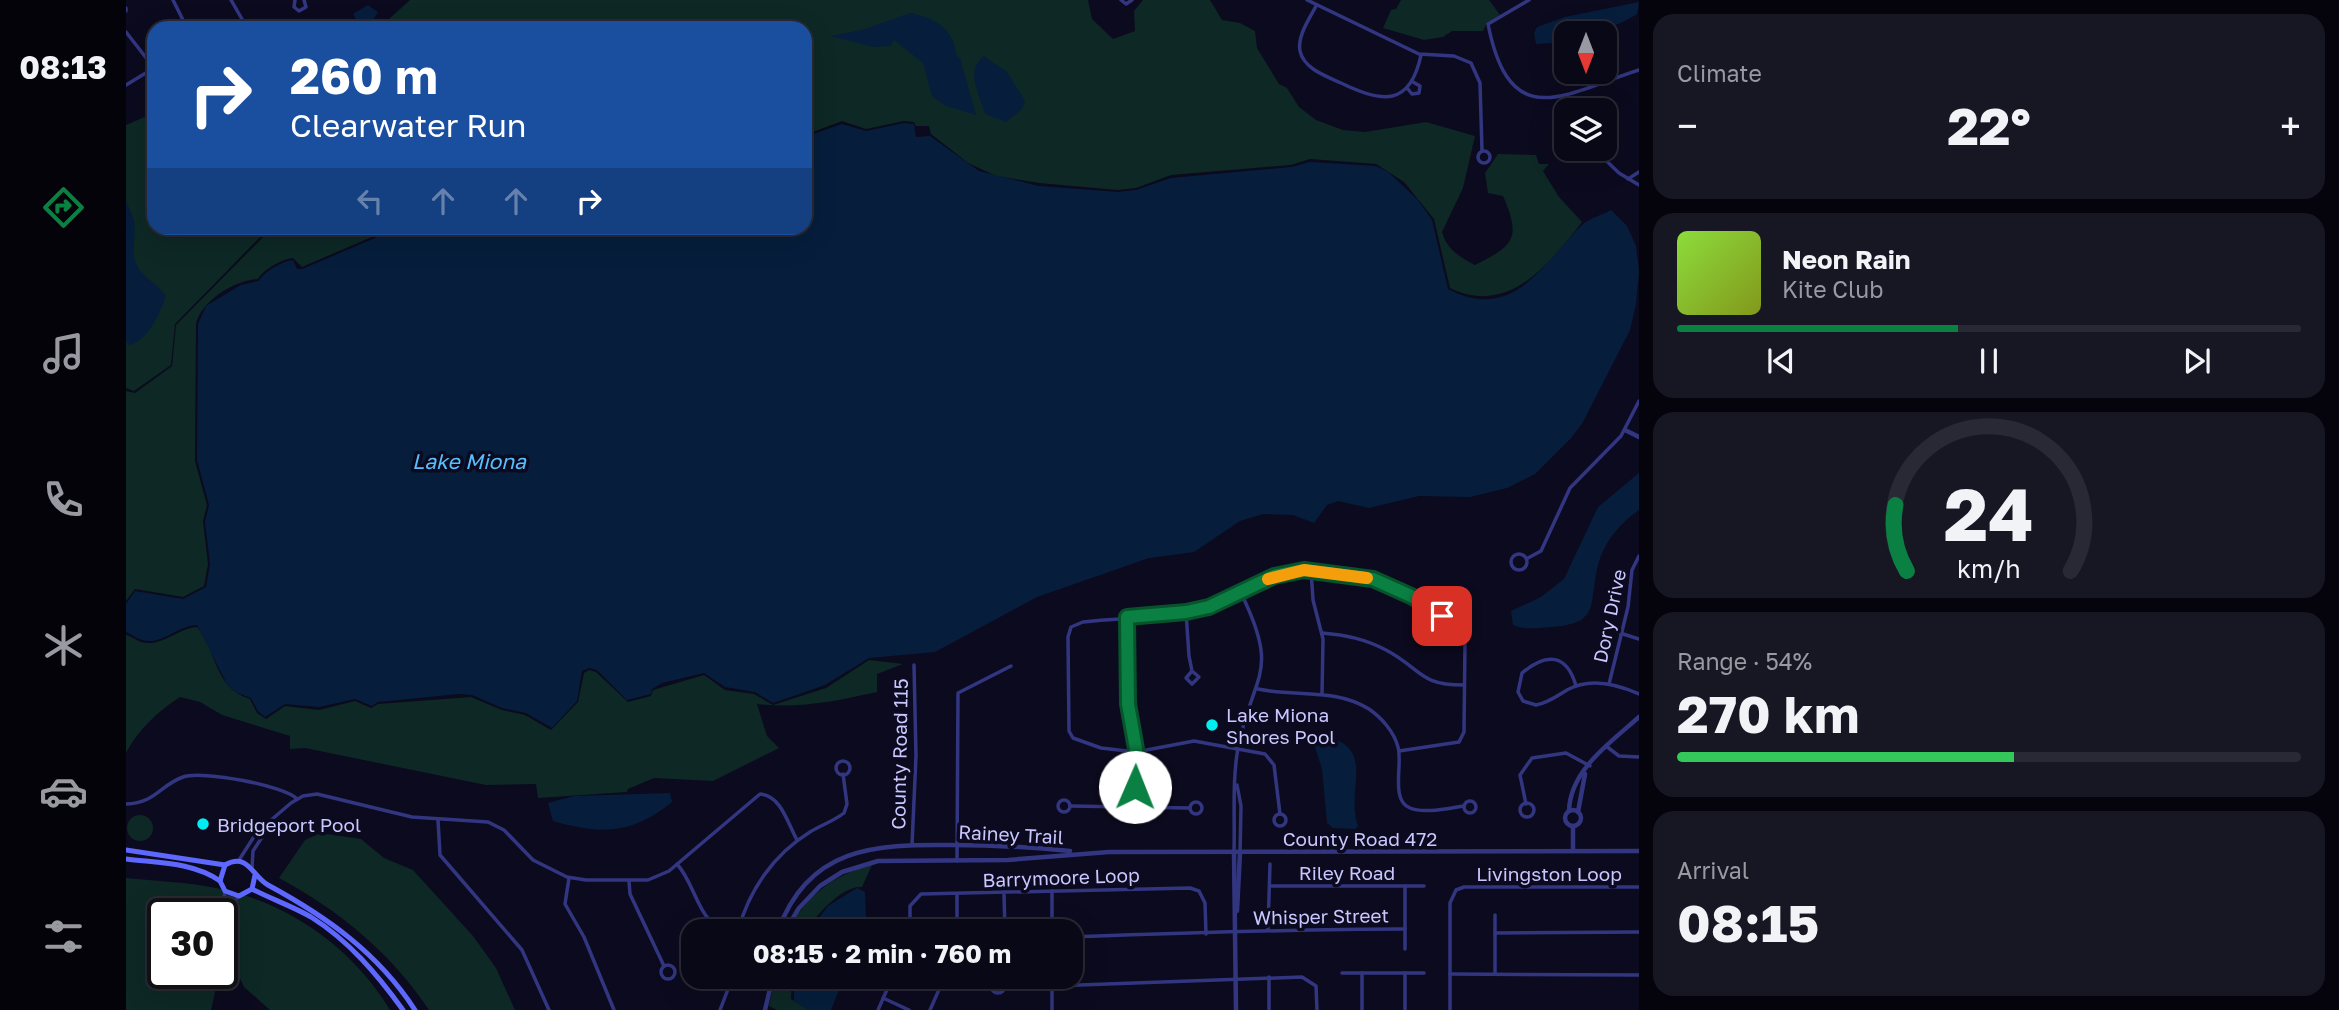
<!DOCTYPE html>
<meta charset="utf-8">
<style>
body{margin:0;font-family:"Golos Text",sans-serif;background:#171623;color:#f1f3f6;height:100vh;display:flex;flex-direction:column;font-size:26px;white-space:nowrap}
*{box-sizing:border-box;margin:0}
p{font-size:23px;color:#999aa1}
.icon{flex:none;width:38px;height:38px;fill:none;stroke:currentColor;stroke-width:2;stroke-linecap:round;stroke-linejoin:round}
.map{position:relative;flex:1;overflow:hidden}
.sheet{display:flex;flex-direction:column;gap:14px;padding:14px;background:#05040c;width:700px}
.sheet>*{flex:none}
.top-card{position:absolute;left:21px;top:21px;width:665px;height:214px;border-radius:21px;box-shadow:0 7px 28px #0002,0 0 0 2px #292935;background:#1a4fa0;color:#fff;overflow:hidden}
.needle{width:46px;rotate:180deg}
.buttons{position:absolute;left:1428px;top:21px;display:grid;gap:14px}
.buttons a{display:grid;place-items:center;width:63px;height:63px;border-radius:14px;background:#090816;box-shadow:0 7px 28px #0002,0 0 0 2px #292935;font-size:35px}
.speed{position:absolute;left:21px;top:898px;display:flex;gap:14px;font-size:35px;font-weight:700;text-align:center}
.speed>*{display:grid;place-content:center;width:91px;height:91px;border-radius:50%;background:#090816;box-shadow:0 7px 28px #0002,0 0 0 2px #292935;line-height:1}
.speed .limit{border:4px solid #111;border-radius:10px;background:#fff;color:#111}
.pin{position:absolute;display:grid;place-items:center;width:60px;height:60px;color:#fff;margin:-30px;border-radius:14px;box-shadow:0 4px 10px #0006}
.me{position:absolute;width:77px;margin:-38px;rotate:1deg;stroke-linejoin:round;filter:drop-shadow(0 0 5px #0008)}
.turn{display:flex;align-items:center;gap:24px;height:147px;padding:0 28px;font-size:32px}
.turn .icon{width:91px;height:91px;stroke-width:2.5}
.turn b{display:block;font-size:49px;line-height:60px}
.lanes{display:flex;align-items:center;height:66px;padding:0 28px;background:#0003;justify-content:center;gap:35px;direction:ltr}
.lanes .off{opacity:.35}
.big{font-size:52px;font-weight:700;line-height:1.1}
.sheet .widget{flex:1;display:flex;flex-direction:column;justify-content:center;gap:10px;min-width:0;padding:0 24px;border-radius:21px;background:#171623}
.sheet .dial{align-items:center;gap:0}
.dial svg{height:182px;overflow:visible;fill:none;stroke:#292935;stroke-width:7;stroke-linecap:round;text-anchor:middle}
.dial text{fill:#f1f3f6;stroke:none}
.song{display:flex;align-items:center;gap:21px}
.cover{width:84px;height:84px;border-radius:10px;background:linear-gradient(135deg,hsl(90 70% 55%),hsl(70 70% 35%))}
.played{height:7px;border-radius:4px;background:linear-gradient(90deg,#0b8043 45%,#292935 45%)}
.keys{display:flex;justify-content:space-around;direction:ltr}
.heat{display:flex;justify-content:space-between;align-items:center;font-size:38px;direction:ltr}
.charge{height:10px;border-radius:5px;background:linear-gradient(90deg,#34c759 54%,#292935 0)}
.trip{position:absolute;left:555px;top:919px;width:402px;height:70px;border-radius:21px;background:#090816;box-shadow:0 7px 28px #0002,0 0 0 2px #292935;font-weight:700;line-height:70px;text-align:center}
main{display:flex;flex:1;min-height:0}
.menu{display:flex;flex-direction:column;width:126px;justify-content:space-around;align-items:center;background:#040309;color:#999aa1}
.menu .icon{width:49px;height:49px}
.menu .current{color:#0b8043}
.menu b{font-size:32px;color:#f1f3f6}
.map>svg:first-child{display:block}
.green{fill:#0d2825;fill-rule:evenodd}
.water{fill:#061e3c}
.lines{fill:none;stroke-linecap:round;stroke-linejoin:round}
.minor{stroke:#323680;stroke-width:3.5}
.tertiary{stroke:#323680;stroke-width:4.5}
.secondary{stroke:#5e68ff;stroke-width:5}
.route-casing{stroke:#07532c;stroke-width:18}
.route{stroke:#0b8043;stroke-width:12}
.slow{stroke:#f59e0b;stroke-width:12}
.poi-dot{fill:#00eef2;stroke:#0c0a1e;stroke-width:2.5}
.labels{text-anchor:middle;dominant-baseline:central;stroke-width:7;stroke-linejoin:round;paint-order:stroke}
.street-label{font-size:19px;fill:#c9c7ff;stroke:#0c0a1e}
.poi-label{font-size:19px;fill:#c9c7ff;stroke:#0c0a1e;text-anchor:start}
.water-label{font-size:21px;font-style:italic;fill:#55bfff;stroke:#0c0a1e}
</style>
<main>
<nav class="menu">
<b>08:13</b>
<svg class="icon current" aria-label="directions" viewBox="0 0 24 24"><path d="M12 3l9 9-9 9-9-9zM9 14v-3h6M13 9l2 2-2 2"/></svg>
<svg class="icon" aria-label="music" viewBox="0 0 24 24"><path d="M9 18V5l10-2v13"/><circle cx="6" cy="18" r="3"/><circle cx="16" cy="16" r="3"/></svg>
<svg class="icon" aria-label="phone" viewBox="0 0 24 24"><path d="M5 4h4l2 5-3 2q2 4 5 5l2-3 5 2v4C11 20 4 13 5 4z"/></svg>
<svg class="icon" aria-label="climate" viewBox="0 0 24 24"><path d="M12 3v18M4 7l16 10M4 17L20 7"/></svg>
<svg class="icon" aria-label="car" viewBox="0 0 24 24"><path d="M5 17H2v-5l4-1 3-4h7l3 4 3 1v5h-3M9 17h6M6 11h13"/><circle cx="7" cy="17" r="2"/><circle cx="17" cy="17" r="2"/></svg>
<svg class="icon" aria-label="filters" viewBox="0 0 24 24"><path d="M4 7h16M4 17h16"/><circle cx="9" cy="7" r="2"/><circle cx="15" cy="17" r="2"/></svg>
</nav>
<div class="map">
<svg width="1513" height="1010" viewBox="0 0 1513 1010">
<rect width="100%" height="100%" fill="#0c0a1e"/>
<g class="green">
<path d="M284 0H962L966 19 987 39 1009 31 1008 11 1017 0H1084L1096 20 1114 23 1129 31 1131 48 1153 84 1161 88 1173 107 1190 120 1217 130 1239 132 1300 122 1349 136 1337 188 1316 232C1321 250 1334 257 1349 265 1389 245 1395 238 1377 196L1362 193 1359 173 1372 154 1410 155 1413 164H1423L1417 171 1433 197 1456 222C1424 263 1383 317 1324 288L1308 219 1278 182 1250 164 1184 159 1165 165 1045 175 1010 188 992 190 913 183 870 176 842 163 805 134 803 126H790L788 122 778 121 740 129 716 121 679 135V28H253Z"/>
<path d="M1275 0H1363L1374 15 1361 23 1357 31H1326L1317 37 1298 40 1257 28 1265 10 1270 9Z"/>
<path d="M28 113V228H143L49 324 45 365 8 391 0 388V125Z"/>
<path d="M146 228H298L289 232 255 233 176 267 167 258C156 259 137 270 132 279 108 280 75 301 70 324L69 461 81 505 77 521 82 564 78 586 57 597 9 589 0 601V391L9 393 46 366 50 325Z"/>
<path d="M71 627C91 652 89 689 124 699L131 713 140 719 159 706 193 710 229 701 245 708 252 704 345 697 376 710 399 715 425 730 452 702 458 673 463 670 470 672 502 702 525 696 527 690 578 675 599 690 628 694 647 705 700 688 743 660 777 664 751 674V692C711 701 672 709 631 704L641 736 653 748 587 781 528 778 502 789 501 792 412 798 410 784 360 785 179 748 164 749V736L96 715 74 702 54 697C32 711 12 730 0 753V635C5 636 10 640 15 642 35 648 52 628 71 627Z"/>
<circle cx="14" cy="828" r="13"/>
<path d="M194 833 235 839 258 858 287 870 347 936 370 968 389 1010H303C264 952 214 911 153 878L179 840Z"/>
<path d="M746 865 736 887C717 885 690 915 680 931H662C679 896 709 874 746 865Z"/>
<path d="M0 878C30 881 61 882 90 888 162 902 227 948 264 1010H144L118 987 113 976 90 988 85 1010H0ZM37 914H96V973H37Z"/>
<path d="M649 977H666L665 999 683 1010H651L643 1006Z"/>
</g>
<g class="water">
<path d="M1513 2 1511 14C1490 28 1465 33 1440 33V42L1410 44 1408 33 1411 27 1439 17Z"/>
<path d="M242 5 252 12 242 28H215L230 19 227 14Z"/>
<path d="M784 13C807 17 829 29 830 55L834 58 850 115 818 105 806 96 797 63 768 40 765 46 748 47 704 36 739 29Z"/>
<path d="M858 56 881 72 899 101 896 109 880 122 859 114C854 95 838 71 858 56Z"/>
<path d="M778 123 788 124 790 137 804 136 853 171 913 186 992 192 1010 190 1045 178 1165 167 1184 162 1250 166 1262 172 1292 200 1306 220 1322 289C1389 324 1417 262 1456 225 1463 218 1477 215 1485 210L1501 226 1510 246 1513 271 1510 304 1504 330 1457 422 1446 437 1409 474 1381 488 1344 497 1293 496 1243 508 1212 501 1201 505 1188 523 1167 515 1137 514 1114 521 1068 552 1023 558 911 597 809 652 743 658 699 685 647 703 629 692 599 687 578 673 536 683 526 689 525 694 501 700 471 670 463 668 456 671 451 701 426 728 400 713 376 708 346 695 333 694 252 702 246 706 229 699 193 707 159 704 139 717 132 711 125 698 111 693 102 686 71 625C53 625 35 646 16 640 10 638 5 634 0 632V604L9 591 57 599 80 587 84 564 79 522 83 505 71 460 72 324 80 306 115 285 133 281C138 272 156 261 167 260L171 269H176L256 235 289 234 302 228H679V137L716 124 740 131Z"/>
<path d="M0 201C2 206 7 215 8 221 10 235 5 251 10 264 16 278 32 283 40 296 34 313 23 339 4 345L0 342Z"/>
<path d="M1513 473V510C1493 524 1478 542 1472 565 1462 604 1476 624 1424 627 1412 628 1398 630 1387 625L1385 611 1415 597 1438 579 1472 507Z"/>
<path d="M1203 737C1250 751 1219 790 1232 826L1229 829 1207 828 1201 823 1196 769 1188 744 1191 738Z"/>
<path d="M544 793 546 802C507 834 475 835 427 821L422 803 448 796Z"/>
<path d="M731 888 739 892 740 918 734 931H683L702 906Z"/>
<path d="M668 977V976L718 977 705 1010H683L668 1001Z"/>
</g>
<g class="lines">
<g class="minor">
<path d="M47 0 61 28"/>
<path d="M105 0 120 26"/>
<path d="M169 0 168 7 173 11 180 7 178 0"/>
<path d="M995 0 1000 4 1006 0"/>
<path d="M1181 0 1293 54 1328 56 1345 63 1354 83 1356 151"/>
<path d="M1403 0 1362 24C1384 135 1438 94 1513 70"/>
<path d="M1190 6C1184 18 1171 36 1174 51 1178 69 1200 76 1215 83 1256 103 1284 107 1295 55"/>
<path d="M0 8V11"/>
<path d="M118 28 124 25 128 28"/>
<path d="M0 32 28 68"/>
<path d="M0 85 28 68"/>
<path d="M1281 88 1286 94 1293 93 1294 86 1287 82"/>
<path d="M1468 149 1493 173 1513 185"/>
<circle cx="1358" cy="157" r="6"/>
<path d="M1502 179 1513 172"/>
<circle cx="1393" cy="562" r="8"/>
<path d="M1402 558 1415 551 1444 488 1495 436 1513 401"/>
<path d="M1185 570 1187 600 1197 639 1196 694"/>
<path d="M1060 612 1063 656 1066 671 1073 677 1066 684 1060 678 1066 671"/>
<path d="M1001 617 1002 704 1010 749 1008 809"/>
<path d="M1196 633C1220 635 1239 639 1260 650 1296 669 1292 685 1338 685"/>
<path d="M1494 633 1513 639"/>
<path d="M1483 684 1502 607 1506 570 1513 556"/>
<path d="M1450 686C1441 654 1421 652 1396 673L1392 692 1397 701 1410 705C1422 703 1431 696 1441 690 1464 677 1491 684 1513 694"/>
<path d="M1132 689C1170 697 1209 688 1243 709 1256 718 1268 732 1272 747 1277 764 1264 800 1284 808 1298 814 1323 808 1338 806"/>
<path d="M1480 746 1493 756 1513 757"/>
<circle cx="717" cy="768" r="7"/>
<path d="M1111 785 1115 806 1114 853"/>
<circle cx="938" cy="806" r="6"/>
<circle cx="1344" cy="807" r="6"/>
<circle cx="1070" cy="808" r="6"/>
<circle cx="1401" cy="810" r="7"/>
<path d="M0 804C30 803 34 785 57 777 76 770 160 786 171 799"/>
<path d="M1400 804 1394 775 1406 758 1440 753 1464 766"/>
<path d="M944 806 1063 808"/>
<circle cx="1154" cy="820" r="6"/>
<path d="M1154 814 1148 765 1139 754 1068 741 1010 752 975 748 947 738 943 731 942 637 945 627 957 622C992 618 1029 618 1064 612 1098 606 1125 581 1157 573 1210 560 1312 592 1339 641L1338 732 1333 742 1273 751"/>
<path d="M312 820 314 855 396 950 423 1010"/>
<path d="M786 845 790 756 788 665"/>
<path d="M1108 852C1109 818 1106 781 1112 748 1127 672 1155 675 1115 593"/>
<path d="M113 860 131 832 165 803 177 796 191 794 286 817 362 822 378 830 407 860 441 877 460 880H522L543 871 634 794C655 795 662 824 671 840"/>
<path d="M831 861 832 693 885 666"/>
<path d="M551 864C570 885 571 920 599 931"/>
<path d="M126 868 127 851 146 822"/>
<path d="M443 878 439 904 458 937 488 1010"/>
<path d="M503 881 504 894 538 966"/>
<path d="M1144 886H1298"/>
<path d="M1279 886V949"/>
<path d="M926 891V931"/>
<path d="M831 894V931"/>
<path d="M878 895 879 931"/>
<path d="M27 911 37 917"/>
<path d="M96 914 99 891"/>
<path d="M96 917 112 897"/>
<path d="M1142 929 1144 864"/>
<path d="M612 931C623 890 648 854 684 832 695 825 708 821 718 813L721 804 717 774"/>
<path d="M784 931V906L795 894 1064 888 1073 891 1079 903 1080 934"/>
<path d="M1369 933 1513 932"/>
<path d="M945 937C1057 933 1167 929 1279 929"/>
<circle cx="542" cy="972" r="7"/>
<path d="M1216 973H1298"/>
<path d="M1236 973V1010"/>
<path d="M1279 973V1010"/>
<path d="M1324 974 1513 975"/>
<path d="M1369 974V915"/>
<path d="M926 976V1010"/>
<circle cx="872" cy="986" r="7"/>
<path d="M926 986 1176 977 1190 986 1191 1010"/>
<path d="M757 998 783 1010"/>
<path d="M594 1010 607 976"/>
<path d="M752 1010 767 976"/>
<path d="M804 1010 819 976"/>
<path d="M1143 1010V977"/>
<path d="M1324 1010V903L1330 890 1338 887H1513"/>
</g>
<g class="tertiary">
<path d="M1499 430 1513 437"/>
<circle cx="1447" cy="818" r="8"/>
<path d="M1443 811C1444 770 1484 743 1513 717"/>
<path d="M1452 812 1459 774"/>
<path d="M1447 851V826"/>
<path d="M1108 853 1110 1010"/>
<path d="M1111 911 1114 853"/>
<path d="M652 931C682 847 749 844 825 845 865 845 904 847 944 851"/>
<path d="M659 931 673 908 694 886 716 872 752 861 882 860 983 852 1513 851"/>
<path d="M639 1010 647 976"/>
</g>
<g class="secondary">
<path d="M0 850 99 865"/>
<path d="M0 859C31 863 67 862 94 881"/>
<path d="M129 875 126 889 113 896 99 891 94 881 99 865C122 852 126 876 142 885 201 917 252 953 289 1010"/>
<path d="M126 889C145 899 166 906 185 917 223 941 251 974 277 1010"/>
</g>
</g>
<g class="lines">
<defs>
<path id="route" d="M1009 787 1010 749 1002 704 1001 617 1060 612 1083 607 1148 576 1178 570 1247 579 1285 596 1316 616"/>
</defs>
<use href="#route" class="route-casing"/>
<use href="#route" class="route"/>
<path class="slow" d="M1142 579 1178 570 1241 578"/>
</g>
<g class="poi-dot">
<circle cx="1086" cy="725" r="7"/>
<circle cx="77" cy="824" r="7"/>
</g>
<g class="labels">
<g class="street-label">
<text transform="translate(1483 616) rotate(-78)">Dory Drive</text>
<text transform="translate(773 754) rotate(-89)">County Road 115</text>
<text transform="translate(885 834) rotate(3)">Rainey Trail</text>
<text x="1234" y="838">County Road 472</text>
<text x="1221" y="872">Riley Road</text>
<text x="1423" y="873">Livingston Loop</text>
<text transform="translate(935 877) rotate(-2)">Barrymoore Loop</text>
<text transform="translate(1195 916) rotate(-1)">Whisper Street</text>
</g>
<g class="poi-label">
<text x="1100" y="714">Lake Miona<tspan x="1100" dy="22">Shores Pool</tspan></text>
<text x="91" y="824">Bridgeport Pool</text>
</g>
<g class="water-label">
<text x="343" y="461">Lake Miona</text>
</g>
</g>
</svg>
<div class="buttons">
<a><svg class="needle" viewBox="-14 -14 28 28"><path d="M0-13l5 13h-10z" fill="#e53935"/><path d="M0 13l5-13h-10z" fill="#999aa1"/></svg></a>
<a><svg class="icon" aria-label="layers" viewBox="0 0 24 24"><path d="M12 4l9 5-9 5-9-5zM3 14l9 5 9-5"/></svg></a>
</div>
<div class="speed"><div class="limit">30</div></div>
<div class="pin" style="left:1316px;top:616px;background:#d93025"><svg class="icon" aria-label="arrive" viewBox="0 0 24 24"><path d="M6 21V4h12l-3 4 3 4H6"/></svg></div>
<svg class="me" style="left:1009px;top:787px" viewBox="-20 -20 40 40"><circle r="19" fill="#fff"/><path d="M0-13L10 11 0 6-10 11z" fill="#0b8043"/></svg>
<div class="trip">08:15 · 2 min · 760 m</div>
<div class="top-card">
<div class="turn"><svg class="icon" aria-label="right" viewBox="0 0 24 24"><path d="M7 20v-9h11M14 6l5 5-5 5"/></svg><div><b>260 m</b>Clearwater Run</div></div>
<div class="lanes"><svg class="icon off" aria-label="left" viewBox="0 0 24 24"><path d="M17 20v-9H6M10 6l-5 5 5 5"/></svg><svg class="icon off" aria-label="ahead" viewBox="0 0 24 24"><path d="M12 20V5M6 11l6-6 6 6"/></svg><svg class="icon off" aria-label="ahead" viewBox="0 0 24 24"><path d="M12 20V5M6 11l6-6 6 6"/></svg><svg class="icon" aria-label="right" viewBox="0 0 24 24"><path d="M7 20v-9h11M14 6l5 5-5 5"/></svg></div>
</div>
</div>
<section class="sheet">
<div class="widget"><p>Climate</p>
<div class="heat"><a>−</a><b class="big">22°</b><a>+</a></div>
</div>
<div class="widget">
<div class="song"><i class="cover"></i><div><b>Neon Rain</b><p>Kite Club</p></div></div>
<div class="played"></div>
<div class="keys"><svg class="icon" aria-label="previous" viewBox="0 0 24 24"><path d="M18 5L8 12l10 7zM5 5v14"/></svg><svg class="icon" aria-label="pause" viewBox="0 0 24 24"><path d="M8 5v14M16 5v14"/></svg><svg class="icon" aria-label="next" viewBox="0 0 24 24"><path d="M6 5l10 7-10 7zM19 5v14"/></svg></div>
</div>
<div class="widget dial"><svg viewBox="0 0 100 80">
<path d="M14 69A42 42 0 1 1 86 69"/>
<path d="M14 69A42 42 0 0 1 9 40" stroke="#0b8043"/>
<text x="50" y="56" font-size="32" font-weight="700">24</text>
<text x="50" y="72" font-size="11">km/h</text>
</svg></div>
<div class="widget"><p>Range · 54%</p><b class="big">270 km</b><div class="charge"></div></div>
<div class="widget"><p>Arrival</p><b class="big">08:15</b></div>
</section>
</main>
